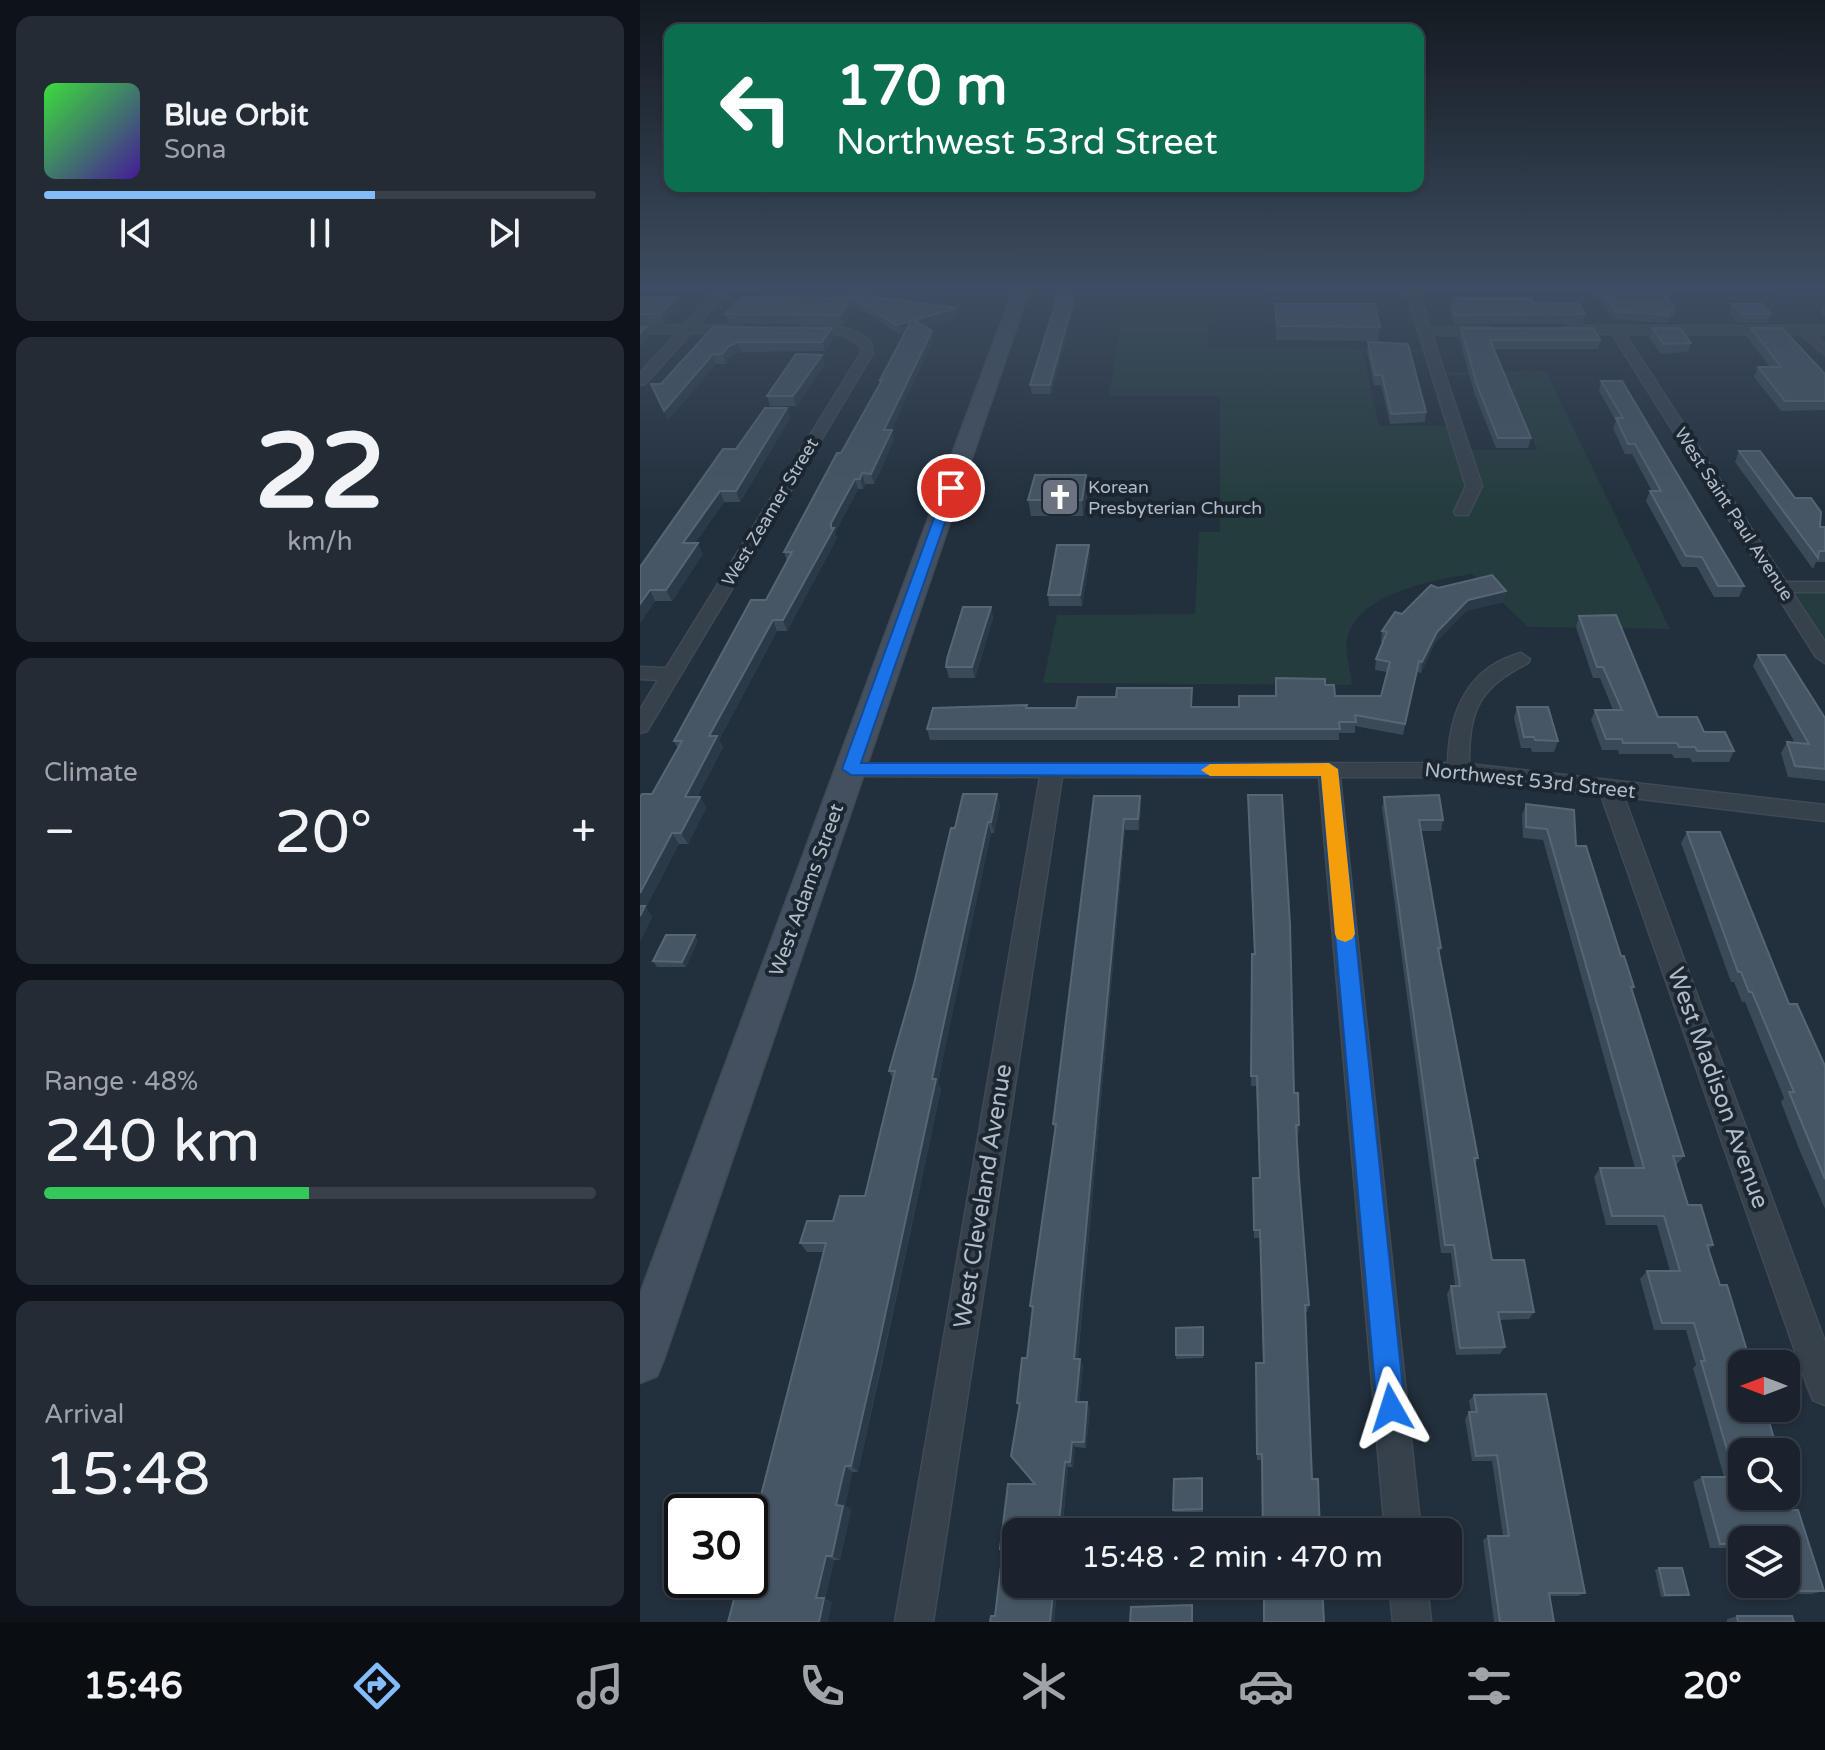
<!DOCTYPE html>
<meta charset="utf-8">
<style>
body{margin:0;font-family:"Varela Round",sans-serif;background:#232b35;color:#f1f3f6;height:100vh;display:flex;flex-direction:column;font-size:30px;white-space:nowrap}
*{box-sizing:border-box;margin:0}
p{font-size:26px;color:#9fa4aa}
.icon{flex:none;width:44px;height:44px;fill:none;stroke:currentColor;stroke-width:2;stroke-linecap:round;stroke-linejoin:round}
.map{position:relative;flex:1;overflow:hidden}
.side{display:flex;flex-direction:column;gap:16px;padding:16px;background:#0e1319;width:640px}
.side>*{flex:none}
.top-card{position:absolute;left:24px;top:24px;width:760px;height:168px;border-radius:16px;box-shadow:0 2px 6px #0004,0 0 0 2px #384049;background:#0b6e4f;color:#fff;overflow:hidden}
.needle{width:52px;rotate:270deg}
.buttons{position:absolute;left:1088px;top:1350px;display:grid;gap:16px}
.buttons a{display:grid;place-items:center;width:72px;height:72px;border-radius:16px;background:#1a232d;box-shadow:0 2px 6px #0004,0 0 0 2px #384049;font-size:40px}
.speed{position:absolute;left:24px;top:1494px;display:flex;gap:16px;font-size:40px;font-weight:700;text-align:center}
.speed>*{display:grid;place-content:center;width:104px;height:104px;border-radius:50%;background:#1a232d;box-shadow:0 2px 6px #0004,0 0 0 2px #384049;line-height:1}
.speed .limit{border:4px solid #111;border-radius:12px;background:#fff;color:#111}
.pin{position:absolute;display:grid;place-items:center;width:68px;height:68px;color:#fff;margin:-34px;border:4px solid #fff;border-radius:50%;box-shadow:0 2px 8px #0007}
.me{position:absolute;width:88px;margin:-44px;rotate:354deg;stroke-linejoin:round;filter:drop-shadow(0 0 6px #0008)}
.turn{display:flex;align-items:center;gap:28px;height:168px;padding:0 40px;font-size:36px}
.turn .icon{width:104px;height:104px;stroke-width:2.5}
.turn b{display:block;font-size:56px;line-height:68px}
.big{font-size:60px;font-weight:600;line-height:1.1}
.side .tile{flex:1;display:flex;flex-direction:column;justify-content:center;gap:12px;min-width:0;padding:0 28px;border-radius:16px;background:#232b35}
.side .dial{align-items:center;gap:0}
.dial b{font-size:104px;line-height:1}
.song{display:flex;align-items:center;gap:24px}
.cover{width:96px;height:96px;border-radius:12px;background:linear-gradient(135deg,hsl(120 70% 55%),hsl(260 70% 35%))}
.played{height:8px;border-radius:4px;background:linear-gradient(90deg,#84bbfa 60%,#384049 60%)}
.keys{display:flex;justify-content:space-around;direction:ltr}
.heat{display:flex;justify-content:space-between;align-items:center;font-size:44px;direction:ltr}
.charge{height:12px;border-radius:6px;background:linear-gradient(90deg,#34c759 48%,#384049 0)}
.trip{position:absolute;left:362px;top:1518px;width:460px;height:80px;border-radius:16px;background:#1a232d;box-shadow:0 2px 6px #0004,0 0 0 2px #384049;font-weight:600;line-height:80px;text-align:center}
.dock{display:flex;height:128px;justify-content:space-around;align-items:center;background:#0a0e12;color:#9fa4aa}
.dock .icon{width:56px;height:56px}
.dock .active{color:#84bbfa}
.dock b{font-size:36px;color:#f1f3f6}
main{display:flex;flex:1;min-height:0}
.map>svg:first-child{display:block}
.green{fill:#243c3d}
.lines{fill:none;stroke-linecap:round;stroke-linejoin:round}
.street-casing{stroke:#3f4a55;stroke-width:3}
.secondary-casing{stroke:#3f4a55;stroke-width:3}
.street{fill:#36414c;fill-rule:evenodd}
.secondary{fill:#44505f;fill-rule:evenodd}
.wall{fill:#3a4a58}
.shaded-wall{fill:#2b3a48}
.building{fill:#475664;stroke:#576674;stroke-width:2}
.route{fill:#1a73e8;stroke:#114b97;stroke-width:2}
.slow{fill:#f59e0b}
.labels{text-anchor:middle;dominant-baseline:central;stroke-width:8;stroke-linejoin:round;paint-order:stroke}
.far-poi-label{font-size:18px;fill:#b1bcc8;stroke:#1b2631;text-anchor:start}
.far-street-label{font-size:18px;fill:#b1bcc8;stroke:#1b2631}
.street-label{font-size:20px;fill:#b1bcc8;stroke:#1b2631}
.near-street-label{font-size:24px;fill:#b1bcc8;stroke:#1b2631}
</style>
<main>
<section class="side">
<div class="tile">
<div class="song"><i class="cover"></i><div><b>Blue Orbit</b><p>Sona</p></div></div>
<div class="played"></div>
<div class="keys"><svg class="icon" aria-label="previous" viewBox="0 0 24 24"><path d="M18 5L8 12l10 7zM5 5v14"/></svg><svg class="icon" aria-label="pause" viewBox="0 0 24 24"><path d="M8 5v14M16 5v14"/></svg><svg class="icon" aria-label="next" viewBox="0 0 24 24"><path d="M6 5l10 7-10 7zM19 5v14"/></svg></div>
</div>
<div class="tile dial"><b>22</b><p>km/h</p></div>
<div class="tile"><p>Climate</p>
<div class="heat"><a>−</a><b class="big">20°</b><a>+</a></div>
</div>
<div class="tile"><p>Range · 48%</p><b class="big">240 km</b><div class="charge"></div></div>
<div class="tile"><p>Arrival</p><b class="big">15:48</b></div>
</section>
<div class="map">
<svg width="1185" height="1622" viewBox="0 0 1185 1622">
<rect width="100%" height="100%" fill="#222f3c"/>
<g class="green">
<path d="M481 318H569L568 348 792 349 793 352H723L739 426H817L825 450H897L866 375H801L800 372 906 371 1030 629 888 627 832 574C793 580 722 593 708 635 703 648 711 671 712 685L403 683 417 615 555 614 559 532H580V396H469Z"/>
<path d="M1140 587H1185V657Z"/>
</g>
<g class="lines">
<defs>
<g id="street">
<path d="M81 285H93L58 325H99L103 326V332L51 333 5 384 0 385V373L37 333H0V325H44Z"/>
<path d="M764 285H776L790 327H848L854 331 848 335H792L842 486 828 515H816L814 512 826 486Z"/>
<path d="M165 325C189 325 214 325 231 342L233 353 7 731 0 733V710L18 680 0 679V667L26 668 221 353V346L203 335 161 332V326Z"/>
<path d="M926 326H1185V334H1175L1185 344V355L1161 334H985L1146 582H1185V592H1152L1185 642V663L1176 657 972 334 922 333 920 330Z"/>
<path d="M881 653 890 659 888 663C839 688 829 709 829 764L1185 805V821L984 797 1185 1342V1405L1173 1400 1168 1388 961 795 818 777H700L781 1532H745L679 777H422L293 1622H255L400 777 211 776 204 774 200 769 204 764 808 763C809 712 828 667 881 653Z"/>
<path d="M749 1584H787L791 1622H753Z"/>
</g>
<path id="secondary" d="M375 285H391L24 1359 17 1376 0 1383V1294Z"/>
</defs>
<use href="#street" class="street-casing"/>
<use href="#secondary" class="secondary-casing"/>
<use href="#street" class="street"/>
<use href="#secondary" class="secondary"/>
</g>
<g class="wall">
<path d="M960 287 1035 310 1032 319H1028L1027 323 973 319 958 296Z"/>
<path d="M206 293 319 317 285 327 293 340 251 430 254 440 234 484H225L223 489H218L195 533 197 538 147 631H137L79 740 83 747 57 797H60L66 808 48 844H39L6 907 12 917 0 941V797L12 794 38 749 34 741 126 600 147 561 144 552 241 383 240 380 265 332 259 334 214 305V307L203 325 88 323 85 314 208 298Z"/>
<path d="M0 297 40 306 23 323H0Z"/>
<path d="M434 297 435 306 411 394H392L390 385Z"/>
<path d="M815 298 893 303 945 314 943 324H814L810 313 811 304H814Z"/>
<path d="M1184 303H1185V317L1180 312Z"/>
<path d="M635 304 740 327 738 341 636 340Z"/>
<path d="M1092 304 1131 314 1127 323H1097L1089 313Z"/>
<path d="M73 327 194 337 185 351 102 352 92 355 86 364H76L28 420 11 384H21Z"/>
<path d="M821 328 960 340 958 349H854L891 438 888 448H856L835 395 819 338Z"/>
<path d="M1012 328 1051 343 1048 352 1021 354 1009 337Z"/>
<path d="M1111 328 1185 374V410L1141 411 1114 377 1118 367H1130L1107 337Z"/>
<path d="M728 342 786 412 785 422 750 424 741 385H734L727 351Z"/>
<path d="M185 364 156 406H130L127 396Z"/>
<path d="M961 381 1104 586 1099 597H1074L1057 567H1042L1006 501 1010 491H1012L992 454H985L973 428 976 421 959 391Z"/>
<path d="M147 408 150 418 100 502H84L55 543 63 554 32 601H15L0 623V567L96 449Z"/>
<path d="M1099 451 1155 498 1180 527H1185V562H1176L1173 569 1095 462Z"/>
<path d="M446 475 448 490 443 516H391L388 500Z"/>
<path d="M449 545 450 556 442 606H409L408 595Z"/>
<path d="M798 588 866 591 863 602 826 611 795 643 781 673 777 672 763 735 715 726V733H699V740H290L287 729 387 705V708L599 707 635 696 685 685 695 696H741L747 672 735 670 736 659 743 642H741L742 631 762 614Z"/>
<path d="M351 607 353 618 335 678H309L306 667Z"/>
<path d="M939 616 1018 717 1064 732 1094 751 1089 762H1052L1050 758H1034L1032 754H979L978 750H962L951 720 955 710H973L960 678H953L936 627Z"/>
<path d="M1118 655 1185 718V781L1148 777 1141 753 1147 742 1155 743 1113 666Z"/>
<path d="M877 707 918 741 914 752H892L891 748H881L874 718Z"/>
<path d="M357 794 360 805 354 833H351L308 1032 298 1083 301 1089 244 1355 218 1472H212L205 1506 211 1510 200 1560H194L185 1599 192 1602 88 1622 184 1252H167L160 1243 193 1221 225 1196 253 1079 249 1071 274 984 315 828Z"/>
<path d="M608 795 659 1125 658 1135H657L659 1178 669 1305 667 1312H665L672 1479 680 1532H622L621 1460H617L616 1370 623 1363 620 1238H614L613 1187 619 1178 616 1086H611L612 954H614Z"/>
<path d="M454 796H500L501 808 499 830H485L438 1359 443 1366 439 1402H447L450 1409 446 1448 435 1447 433 1467H428L414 1622H350L355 1616 363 1552 360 1549 395 1484 371 1456 379 1407 377 1403 387 1358 393 1312 390 1306 415 1130 413 1124Z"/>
<path d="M744 797 803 820 801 831H781L801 948 799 955 838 1158 835 1164 852 1260 894 1312 889 1319 860 1320 865 1347 860 1354 816 1355 807 1294 811 1286H815L811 1253H801L742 808Z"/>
<path d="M886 804 936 846 994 987 992 990 1044 1156 1036 1165 1048 1205 1073 1245 1069 1250 1102 1452 1148 1510 1184 1591 1172 1594H1123L1120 1584H1146V1540H1102V1548H1070L1053 1482 1062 1477H1084L1053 1368 1056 1365 1046 1330H1014L1000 1279 1007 1271H1030L1017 1225H966L954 1177 960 1168H995L903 840 883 838 882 815Z"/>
<path d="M1047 832 1185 1066V1209L1159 1149 1141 1102 1144 1098 1105 1002H1102L1094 982H1091L1041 843Z"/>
<path d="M58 940 46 967H17L13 961Z"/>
<path d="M563 1327V1358L536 1359V1355Z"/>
<path d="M834 1395 945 1593 938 1596H910L914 1622H854L843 1540 848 1536H863L852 1461H832L825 1419 829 1412H831L829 1401Z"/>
<path d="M562 1478 563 1512H534L533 1510Z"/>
<path d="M1019 1568 1049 1595 1045 1596 1021 1597 1015 1570Z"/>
<path d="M1097 1616 1154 1622H1087V1619Z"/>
</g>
<g class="shaded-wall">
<path d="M37 297 40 306 23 323 20 314Z"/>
<path d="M434 297 435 306 411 394 410 385Z"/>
<path d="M212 298 214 307 203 325 200 315Z"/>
<path d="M317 308 319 317 276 329 274 320Z"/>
<path d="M271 321 273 330 259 334 256 325Z"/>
<path d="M6 327 10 336 0 346V334Z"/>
<path d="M192 328 194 337 185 351 182 342Z"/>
<path d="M292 331 293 340 246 440 244 430Z"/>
<path d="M98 342 102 352 92 355 86 364 82 354 89 346Z"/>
<path d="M73 354 76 364 28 420 24 411Z"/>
<path d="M182 355 185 364 156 406 153 396Z"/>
<path d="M147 408 150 418 100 502 96 491Z"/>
<path d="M252 430 254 440 234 484 231 474Z"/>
<path d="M222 473 225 484 223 489 220 479Z"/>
<path d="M446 475 448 490 443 516 442 500Z"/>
<path d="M215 479 218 489 195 533 197 538 147 631 143 620Z"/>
<path d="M80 491 84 502 48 554 43 543Z"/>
<path d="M58 543 63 554 32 601 26 590Z"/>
<path d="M449 545 450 556 442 606 440 595Z"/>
<path d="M10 590 15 601 0 623V604Z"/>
<path d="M866 591 863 602 826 611 795 643 781 673 782 662 797 632 828 600Z"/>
<path d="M351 607 353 618 335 678 332 667Z"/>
<path d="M133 620 137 631 79 740 83 747 51 808 45 797 69 736Z"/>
<path d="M357 794 360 805 354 833 351 822Z"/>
<path d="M500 796 501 808 499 830 498 819Z"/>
<path d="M60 797 66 808 48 844 41 833Z"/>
<path d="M484 819 485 830 437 1366 434 1359Z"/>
<path d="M348 822 351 833 298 1083 301 1089 218 1472 211 1466 292 1079Z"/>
<path d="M32 833 39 844 6 907 12 917 0 941V893Z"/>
<path d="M55 935 58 940 46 967 42 962Z"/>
<path d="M440 1359 443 1366 439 1409 436 1402Z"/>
<path d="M447 1402 450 1409 446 1448 444 1442Z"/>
<path d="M432 1442 435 1447 433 1467 430 1462Z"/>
<path d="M425 1462 428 1467 422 1532H418Z"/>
<path d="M205 1466 212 1472 205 1506 211 1510 200 1560 192 1556 196 1505Z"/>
<path d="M186 1556 194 1560 185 1599 192 1602 188 1622H179L176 1598Z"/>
<path d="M414 1584H417L414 1622H410Z"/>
</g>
<g class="building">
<path d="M960 287H1020L1035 310H1026L1029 315 975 311Z"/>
<path d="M419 292 434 297 410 385H390Z"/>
<path d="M206 293 317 308 274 320 292 331 244 430H252L231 474 222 473 220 479H215L191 523V528H194L143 620H133L69 736H77L45 797H60L41 833H32L0 893V797L2 794H12L42 741H34L111 600H126L152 552H144L197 453H201L242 380H240L271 321 256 325Z"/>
<path d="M0 297H37L20 314H0Z"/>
<path d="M101 297 212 298 200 315 85 314Z"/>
<path d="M815 298H891L893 303 939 304 945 314 815 315 811 304H818Z"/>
<path d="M635 304H735L740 327 637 326Z"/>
<path d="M1092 304H1123L1131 314H1100Z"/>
<path d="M0 327H6L0 334Z"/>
<path d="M73 327 192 328 182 342H98L89 346 82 354H73L24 411 11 384H21Z"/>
<path d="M821 328H953L960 340H850L891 438H858L837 385Z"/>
<path d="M1012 328H1040L1051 343 1024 344Z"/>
<path d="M1111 328H1142L1185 374V401H1145L1118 367H1141Z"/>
<path d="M728 342 768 344 786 412 751 414 742 375H735Z"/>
<path d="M156 354 182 355 153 396H127Z"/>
<path d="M961 381H982L1104 586H1078L1062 557 1046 556 1010 491H1021L995 444H988L976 418H983Z"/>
<path d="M125 408H147L96 491H80L43 543H58L26 590H10L0 604V567L83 449H96Z"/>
<path d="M1099 451H1120L1155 498H1171L1181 512 1180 527H1185V551H1179L1178 558Z"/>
<path d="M395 475H446L442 500H388Z"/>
<path d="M417 545H449L440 595H408Z"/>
<path d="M852 575 866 591 828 600 797 632 782 662 779 661 765 724 715 715 716 722H699L700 729H287L293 708 387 705 386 708H436L438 697H476L477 688H552L551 707H599V696H636V678L685 679V685H694L695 696H741L750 662 736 659 747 632 742 631 755 612 762 614 791 585 798 588Z"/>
<path d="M323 607H351L332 667H306L307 659Z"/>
<path d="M976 615 1018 717H1057L1064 732H1085L1094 751H1057L1055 747H1039L1037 743H983L982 739H966L955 710H982L963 667H957L939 616Z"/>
<path d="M1118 655H1145L1185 718V769L1155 766 1147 742 1169 744Z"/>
<path d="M877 707H908L918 741 895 740 894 737H884Z"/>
<path d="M323 794H357L351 822H348L304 1022 292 1079H296L238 1348 211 1466H205L196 1505 203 1506 192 1556H186L176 1598H184L179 1622H88L99 1580H110V1538L186 1243H160L167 1221H193L200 1196H225L255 1071H249L274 984 311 828H315Z"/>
<path d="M608 795H642L650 924 654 1093H658L659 1125H656L659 1178 669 1305H665L672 1479H678L680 1532H623L622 1454H617L616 1363H624L620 1230H614L613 1178H620L617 1076H611L612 954H615Z"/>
<path d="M799 795 803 820H779L801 948H798L838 1158H834L852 1260H884L894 1312H858L865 1347 820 1348 811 1286H820L814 1245H805L744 797Z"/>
<path d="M454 796H500L498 819H484L434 1359H440L436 1402H447L444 1442H432L430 1462H425L418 1532H376V1584H414L410 1622H350L351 1616H355L363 1549H360L368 1484H395L371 1456 380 1403H377L382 1358H387L393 1306H390L416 1124H413Z"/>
<path d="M886 804 934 810 936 846H946L981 956H984L994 987H991L1044 1156H1033L1048 1205H1061L1073 1245H1067L1080 1285H1087L1111 1364H1102V1408H1125L1138 1452H1102V1496H1143L1148 1510H1158L1184 1591H1134L1132 1584H1146V1540H1102V1544H1080L1062 1477H1095L1061 1361H1065L1054 1323H1022L1007 1271H1040L1024 1216H972L960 1168H1004L907 829 886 827Z"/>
<path d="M1047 832H1080L1149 1004H1157L1185 1066V1179L1149 1092H1154L1112 992H1109L1101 972H1098Z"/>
<path d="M0 906H5L0 916Z"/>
<path d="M26 935H55L42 962 13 961Z"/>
<path d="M563 1327V1355H536V1328Z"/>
<path d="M906 1394 945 1593H909L914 1622H860L848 1536H869L857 1455 836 1456 829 1412H837L834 1395Z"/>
<path d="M562 1478V1509L533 1510 534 1479Z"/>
<path d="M1019 1568H1042L1049 1595H1025Z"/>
<path d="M624 1584H682L684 1622H624Z"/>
<path d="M552 1605V1622H490L491 1607Z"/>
<path d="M1097 1616H1152L1154 1622H1098Z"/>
</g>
<linearGradient id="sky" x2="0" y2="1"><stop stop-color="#131a21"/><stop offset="0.56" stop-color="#3e4d61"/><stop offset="1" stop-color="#3e4d61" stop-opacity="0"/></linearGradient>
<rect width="1185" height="513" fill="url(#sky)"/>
<path class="route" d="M306 485 317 488 221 763H689L698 769 765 1408 761 1418 751 1422 741 1418 737 1408 681 776 211 775 202 769Z"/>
<path class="slow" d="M689 763 698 769 715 934 712 939 705 942 697 939 695 934 681 776H570L561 770 570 764Z"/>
<defs>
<symbol id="church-square" viewBox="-11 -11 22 22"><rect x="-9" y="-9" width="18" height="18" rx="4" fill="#6b7280" stroke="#1b2631"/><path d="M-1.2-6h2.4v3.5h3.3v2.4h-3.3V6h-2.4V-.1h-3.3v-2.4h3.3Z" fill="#fff"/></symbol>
</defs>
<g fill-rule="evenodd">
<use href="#church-square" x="398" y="475" width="44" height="44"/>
</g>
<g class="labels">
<g class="far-poi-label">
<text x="448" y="487">Korean<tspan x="448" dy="21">Presbyterian Church</tspan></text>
</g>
<g class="far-street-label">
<text transform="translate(130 512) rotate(-59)">West Zeamer Street</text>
<text transform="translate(1094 514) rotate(57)">West Saint Paul Avenue</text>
</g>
<g class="street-label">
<text transform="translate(890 781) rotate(6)">Northwest 53rd Street</text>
<text transform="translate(167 890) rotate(-70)">West Adams Street</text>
</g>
<g class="near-street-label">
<text transform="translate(1078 1088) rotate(70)">West Madison Avenue</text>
<text transform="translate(343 1196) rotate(-81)">West Cleveland Avenue</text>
</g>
</g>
</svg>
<div class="buttons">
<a><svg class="needle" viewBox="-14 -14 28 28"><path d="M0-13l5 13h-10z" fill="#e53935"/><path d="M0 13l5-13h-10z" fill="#9fa4aa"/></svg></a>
<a><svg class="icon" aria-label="search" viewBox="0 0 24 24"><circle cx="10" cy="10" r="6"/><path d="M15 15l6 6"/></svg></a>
<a><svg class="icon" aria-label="layers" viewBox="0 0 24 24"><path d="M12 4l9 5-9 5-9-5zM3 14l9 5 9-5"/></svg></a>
</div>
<div class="speed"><div class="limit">30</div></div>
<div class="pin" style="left:311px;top:488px;background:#d93025"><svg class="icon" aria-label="arrive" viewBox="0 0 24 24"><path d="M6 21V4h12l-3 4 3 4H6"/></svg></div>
<svg class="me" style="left:751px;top:1408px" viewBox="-20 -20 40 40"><path d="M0-17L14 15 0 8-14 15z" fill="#1a73e8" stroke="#fff" stroke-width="4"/></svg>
<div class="trip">15:48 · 2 min · 470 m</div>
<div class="top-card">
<div class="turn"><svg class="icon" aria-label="left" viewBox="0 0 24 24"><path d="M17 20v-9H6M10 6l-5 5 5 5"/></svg><div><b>170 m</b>Northwest 53rd Street</div></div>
</div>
</div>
</main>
<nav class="dock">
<b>15:46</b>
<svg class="icon active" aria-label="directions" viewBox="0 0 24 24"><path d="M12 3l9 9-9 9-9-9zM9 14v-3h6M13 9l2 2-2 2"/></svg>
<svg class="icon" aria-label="music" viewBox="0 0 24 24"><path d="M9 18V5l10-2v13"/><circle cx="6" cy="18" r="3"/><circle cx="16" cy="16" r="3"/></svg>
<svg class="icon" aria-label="phone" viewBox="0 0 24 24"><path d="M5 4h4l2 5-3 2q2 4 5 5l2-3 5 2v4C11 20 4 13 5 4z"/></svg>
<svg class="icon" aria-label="climate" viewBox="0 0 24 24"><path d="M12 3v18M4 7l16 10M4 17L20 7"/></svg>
<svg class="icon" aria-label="car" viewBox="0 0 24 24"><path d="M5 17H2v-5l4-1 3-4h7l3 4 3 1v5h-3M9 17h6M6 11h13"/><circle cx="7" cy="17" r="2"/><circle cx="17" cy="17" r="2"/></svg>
<svg class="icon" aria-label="filters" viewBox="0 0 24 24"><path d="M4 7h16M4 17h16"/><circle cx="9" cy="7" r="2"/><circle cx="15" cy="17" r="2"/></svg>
<b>20°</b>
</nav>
